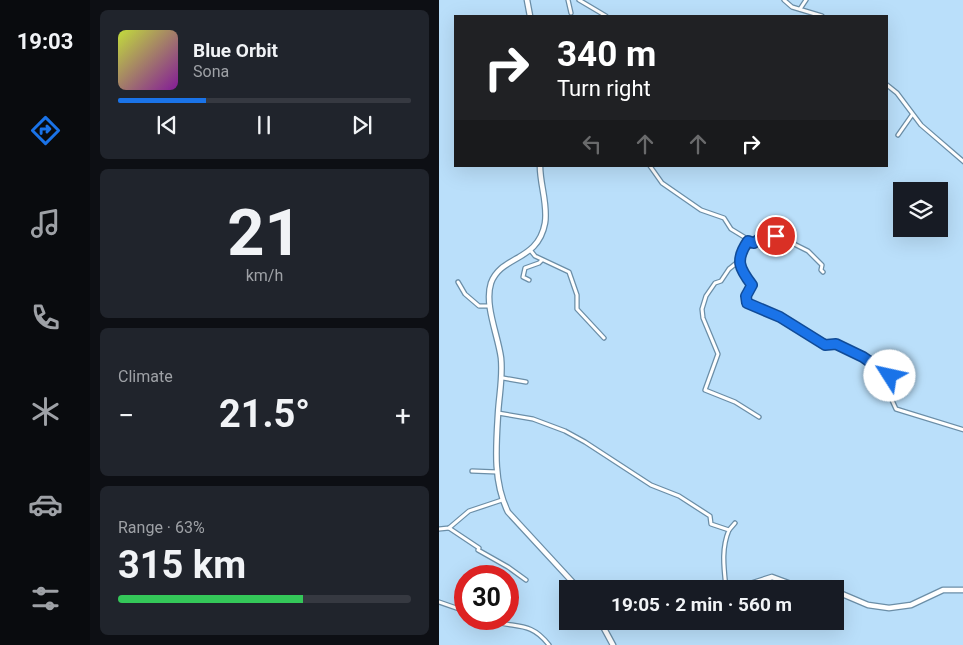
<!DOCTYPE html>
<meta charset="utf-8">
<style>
body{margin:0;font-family:Roboto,sans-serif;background:#20242c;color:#f1f3f6;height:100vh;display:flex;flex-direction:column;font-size:19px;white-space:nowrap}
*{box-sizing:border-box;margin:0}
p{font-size:16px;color:#9ea1a6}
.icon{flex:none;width:28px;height:28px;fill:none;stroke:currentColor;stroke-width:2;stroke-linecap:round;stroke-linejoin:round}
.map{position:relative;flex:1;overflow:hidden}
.sheet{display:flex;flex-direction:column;gap:10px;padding:10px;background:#0d0f14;width:349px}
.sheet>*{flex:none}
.guide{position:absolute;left:15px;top:15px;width:434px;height:152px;border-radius:0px;box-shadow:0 5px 20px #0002;background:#202124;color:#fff;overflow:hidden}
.tools{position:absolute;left:454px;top:182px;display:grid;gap:10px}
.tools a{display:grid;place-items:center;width:55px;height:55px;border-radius:0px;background:#171b24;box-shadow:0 5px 20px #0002;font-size:25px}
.speed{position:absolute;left:15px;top:565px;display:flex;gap:10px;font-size:25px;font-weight:700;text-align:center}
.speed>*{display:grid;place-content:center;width:65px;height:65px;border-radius:50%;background:#171b24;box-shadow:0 5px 20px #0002;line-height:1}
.speed .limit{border:8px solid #d22;background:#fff;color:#111}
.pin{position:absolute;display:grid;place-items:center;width:42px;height:42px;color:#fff;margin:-21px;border:2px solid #fff;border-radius:50%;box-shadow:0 1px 5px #0007}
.me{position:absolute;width:55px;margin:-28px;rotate:305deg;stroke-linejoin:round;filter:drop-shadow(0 0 4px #0008)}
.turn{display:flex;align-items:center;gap:18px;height:105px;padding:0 20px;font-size:22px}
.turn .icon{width:65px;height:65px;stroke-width:2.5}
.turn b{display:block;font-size:35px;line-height:42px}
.lanes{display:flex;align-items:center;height:48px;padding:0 20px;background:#0003;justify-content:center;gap:25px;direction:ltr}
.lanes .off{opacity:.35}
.big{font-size:38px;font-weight:700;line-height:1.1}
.sheet .tile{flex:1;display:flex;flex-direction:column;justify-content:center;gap:8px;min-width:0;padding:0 18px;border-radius:8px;background:#20242c}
.sheet .dial{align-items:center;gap:0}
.dial b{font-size:65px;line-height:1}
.song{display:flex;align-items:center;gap:15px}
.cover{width:60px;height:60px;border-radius:8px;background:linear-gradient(135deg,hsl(70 70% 55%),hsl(290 70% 35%))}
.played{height:5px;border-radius:2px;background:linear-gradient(90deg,#1a73e8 30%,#363941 30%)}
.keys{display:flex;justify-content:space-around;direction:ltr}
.heat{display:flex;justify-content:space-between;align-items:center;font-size:28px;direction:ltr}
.charge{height:8px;border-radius:4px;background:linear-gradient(90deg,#34c759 63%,#363941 0)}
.trip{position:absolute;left:120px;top:580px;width:285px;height:50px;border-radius:0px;background:#171b24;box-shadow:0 5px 20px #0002;font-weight:700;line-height:50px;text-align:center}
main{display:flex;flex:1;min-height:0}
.tab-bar{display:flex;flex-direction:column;width:90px;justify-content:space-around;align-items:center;background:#090b0e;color:#9ea1a6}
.tab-bar .icon{width:35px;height:35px}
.tab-bar .on{color:#1a73e8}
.tab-bar b{font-size:22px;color:#f1f3f6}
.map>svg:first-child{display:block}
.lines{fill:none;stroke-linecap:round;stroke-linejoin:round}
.minor-casing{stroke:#6b8ea7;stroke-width:5.5}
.secondary-casing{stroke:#6b8ea7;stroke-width:7}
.minor{stroke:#fff;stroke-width:3}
.secondary{stroke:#fff;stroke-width:4.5}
.route-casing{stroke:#114b97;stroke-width:12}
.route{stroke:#1a73e8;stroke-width:9}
</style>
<main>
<nav class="tab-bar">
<b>19:03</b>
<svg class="icon on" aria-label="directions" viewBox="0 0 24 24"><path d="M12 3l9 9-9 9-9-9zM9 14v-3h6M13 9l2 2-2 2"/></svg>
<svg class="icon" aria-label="music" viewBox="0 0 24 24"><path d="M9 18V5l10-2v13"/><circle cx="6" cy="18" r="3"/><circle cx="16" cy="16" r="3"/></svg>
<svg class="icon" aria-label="phone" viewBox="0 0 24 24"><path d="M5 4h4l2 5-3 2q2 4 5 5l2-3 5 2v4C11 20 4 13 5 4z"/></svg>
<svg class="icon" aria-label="climate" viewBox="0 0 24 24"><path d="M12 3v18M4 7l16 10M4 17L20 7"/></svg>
<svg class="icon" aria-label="car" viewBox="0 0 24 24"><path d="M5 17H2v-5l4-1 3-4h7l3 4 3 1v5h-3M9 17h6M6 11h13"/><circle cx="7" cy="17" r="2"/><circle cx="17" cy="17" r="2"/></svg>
<svg class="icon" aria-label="filters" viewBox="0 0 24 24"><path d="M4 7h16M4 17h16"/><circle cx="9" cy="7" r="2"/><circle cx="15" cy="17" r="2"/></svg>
</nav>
<section class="sheet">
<div class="tile">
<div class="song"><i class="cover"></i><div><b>Blue Orbit</b><p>Sona</p></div></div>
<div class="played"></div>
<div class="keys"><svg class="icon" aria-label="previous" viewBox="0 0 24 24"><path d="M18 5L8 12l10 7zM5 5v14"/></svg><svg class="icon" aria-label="pause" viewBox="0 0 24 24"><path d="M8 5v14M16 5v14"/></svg><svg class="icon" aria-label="next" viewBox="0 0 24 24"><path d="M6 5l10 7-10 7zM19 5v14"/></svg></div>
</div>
<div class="tile dial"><b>21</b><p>km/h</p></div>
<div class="tile"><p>Climate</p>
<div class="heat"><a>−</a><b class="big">21.5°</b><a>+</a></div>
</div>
<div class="tile"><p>Range · 63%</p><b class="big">315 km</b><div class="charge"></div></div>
</section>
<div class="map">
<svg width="525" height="645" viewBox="0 0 525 645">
<rect width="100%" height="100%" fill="#badffa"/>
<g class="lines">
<defs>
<g id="minor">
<path d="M129 0 132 13"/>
<path d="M140 0 167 16"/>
<path d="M345 0 353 7 383 16"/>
<path d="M361 9 367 0"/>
<path d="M448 85 458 93 482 125 525 162"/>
<path d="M459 135 473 115"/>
<path d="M211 166 223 183 262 210 285 218 292 229 315 243 328 233H333L369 251 383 265 382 270 384 272"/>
<path d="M309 241 300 261 305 277 313 285 307 296 308 303 341 317 386 345 397 344 424 357 455 379 452 398 457 409 525 430"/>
<path d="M92 251 96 256 130 272 138 295V309L165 338"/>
<path d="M300 261 290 269 282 281 276 283 267 296 263 309 264 318 279 354 266 390 296 402 320 417"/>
<path d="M90 280 84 277 86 268 100 263 103 260"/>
<path d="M19 282 26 294 40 306H51"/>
<path d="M64 378 87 382"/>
<path d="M59 413 94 419 126 431 146 442 212 485 240 496 271 516 272 524 290 530C282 549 285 568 287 588"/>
<path d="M33 471 58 472"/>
<path d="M10 528 40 548 39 550 69 567 87 580"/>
<path d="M0 529 10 528 30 511 63 500"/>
<path d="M290 530 296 523"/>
<path d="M0 602 26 611"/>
<path d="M48 619C75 630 90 619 110 645"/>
</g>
<g id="secondary">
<path d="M88 0 91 16"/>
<path d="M101 166C101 185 109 204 106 223 99 262 62 255 52 283 45 305 59 335 62 358 64 378 60 395 59 414 57 447 54 482 69 512L140 589"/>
<path d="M279 589 305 586 333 577 360 587 381 589"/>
<path d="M396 591 429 605 450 608 472 605 504 590H525"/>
<path d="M161 621 174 645"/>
<path d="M164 626 176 621"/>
</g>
</defs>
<use href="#minor" class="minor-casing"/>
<use href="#secondary" class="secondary-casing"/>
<use href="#minor" class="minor"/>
<use href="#secondary" class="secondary"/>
</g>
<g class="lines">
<defs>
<path id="route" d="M337 236 328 233 315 243 309 241C296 260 300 268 313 285L307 296 308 303 341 317 386 345 397 344 424 357 451 376"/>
</defs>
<use href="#route" class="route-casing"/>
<use href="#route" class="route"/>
</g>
</svg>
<div class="tools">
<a><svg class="icon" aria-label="layers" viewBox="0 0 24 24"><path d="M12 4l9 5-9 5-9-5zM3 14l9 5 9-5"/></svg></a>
</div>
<div class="speed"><div class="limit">30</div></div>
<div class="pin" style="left:337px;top:236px;background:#d93025"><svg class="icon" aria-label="arrive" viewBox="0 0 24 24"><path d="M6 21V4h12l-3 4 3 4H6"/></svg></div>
<svg class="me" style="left:451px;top:376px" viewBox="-20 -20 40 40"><circle r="19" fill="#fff"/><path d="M0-13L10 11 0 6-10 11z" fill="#1a73e8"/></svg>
<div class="trip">19:05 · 2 min · 560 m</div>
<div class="guide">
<div class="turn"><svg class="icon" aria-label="right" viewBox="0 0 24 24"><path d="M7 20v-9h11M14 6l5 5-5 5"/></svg><div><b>340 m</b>Turn right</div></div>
<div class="lanes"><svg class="icon off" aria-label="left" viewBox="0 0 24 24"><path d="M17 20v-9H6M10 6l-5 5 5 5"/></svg><svg class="icon off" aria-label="ahead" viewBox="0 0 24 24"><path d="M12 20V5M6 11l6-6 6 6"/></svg><svg class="icon off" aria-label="ahead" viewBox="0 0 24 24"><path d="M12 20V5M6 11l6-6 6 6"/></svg><svg class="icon" aria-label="right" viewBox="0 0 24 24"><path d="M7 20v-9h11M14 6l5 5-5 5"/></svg></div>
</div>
</div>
</main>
